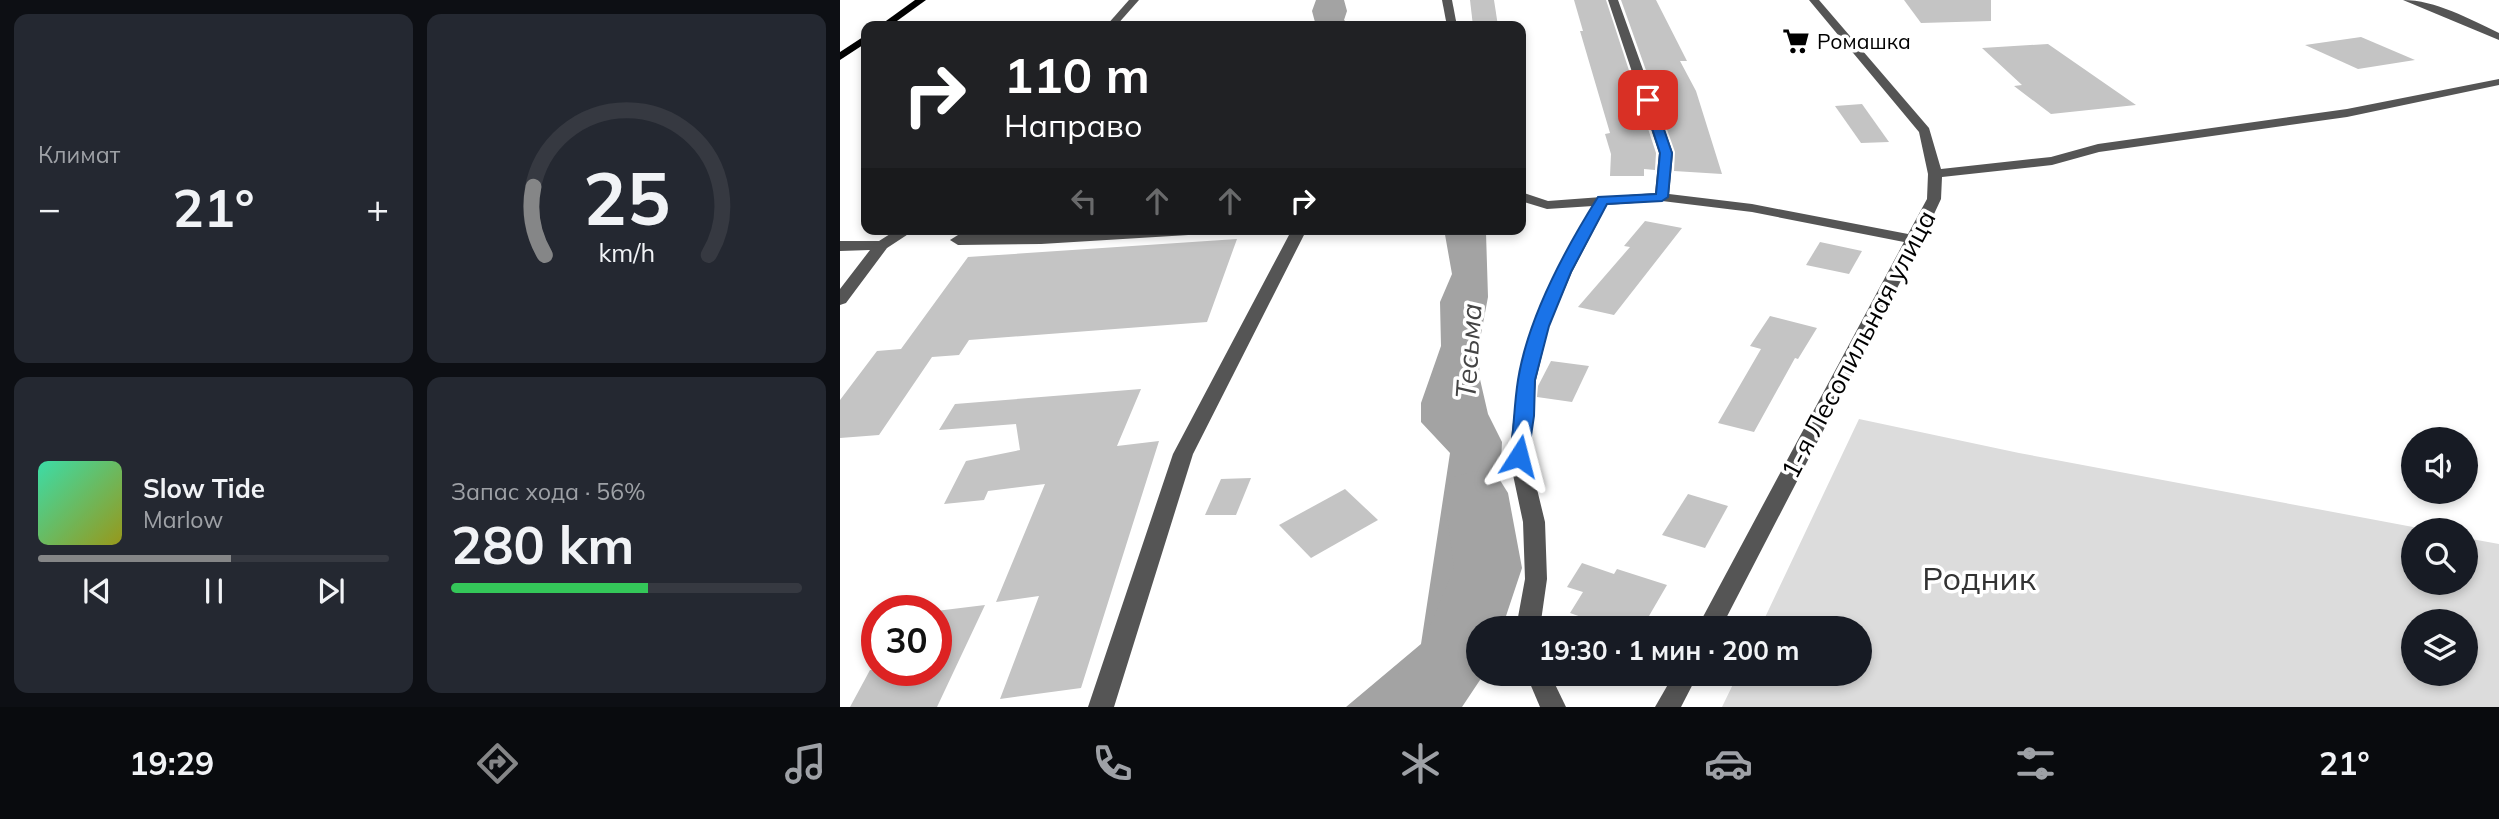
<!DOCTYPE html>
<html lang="ru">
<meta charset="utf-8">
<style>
body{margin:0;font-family:Mulish,sans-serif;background:#242831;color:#f1f3f6;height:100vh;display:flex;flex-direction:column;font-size:26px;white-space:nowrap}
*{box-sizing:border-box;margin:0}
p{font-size:23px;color:#9ea1a6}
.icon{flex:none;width:38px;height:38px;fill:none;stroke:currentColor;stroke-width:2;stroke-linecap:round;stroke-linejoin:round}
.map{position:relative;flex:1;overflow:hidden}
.side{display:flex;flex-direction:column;gap:14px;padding:14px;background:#0d0f14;width:840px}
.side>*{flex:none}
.guide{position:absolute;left:21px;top:21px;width:665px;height:214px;border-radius:14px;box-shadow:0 4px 10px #0003;background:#202124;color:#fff;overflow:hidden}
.fabs{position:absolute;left:1561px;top:427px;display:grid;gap:14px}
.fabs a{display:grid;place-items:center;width:77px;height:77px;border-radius:50%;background:#171b24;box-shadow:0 4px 10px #0003;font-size:35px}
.speed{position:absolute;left:21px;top:595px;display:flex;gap:14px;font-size:35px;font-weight:700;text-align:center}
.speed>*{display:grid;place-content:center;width:91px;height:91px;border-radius:50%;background:#171b24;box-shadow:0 4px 10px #0003;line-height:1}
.speed .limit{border:10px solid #d22;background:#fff;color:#111}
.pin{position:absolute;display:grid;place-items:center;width:60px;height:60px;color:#fff;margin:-30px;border-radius:14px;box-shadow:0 4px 10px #0006}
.me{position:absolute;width:77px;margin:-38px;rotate:9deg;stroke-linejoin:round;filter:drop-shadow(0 0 5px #0008)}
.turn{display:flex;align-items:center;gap:24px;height:147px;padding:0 28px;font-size:32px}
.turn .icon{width:91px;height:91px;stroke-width:2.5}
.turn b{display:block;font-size:49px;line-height:60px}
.lanes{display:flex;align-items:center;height:66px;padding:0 28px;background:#0003;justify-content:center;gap:35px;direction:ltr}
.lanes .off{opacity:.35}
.big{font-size:52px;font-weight:700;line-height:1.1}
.side .card{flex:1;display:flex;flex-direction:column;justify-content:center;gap:10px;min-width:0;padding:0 24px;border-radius:14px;background:#242831}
.side .dial{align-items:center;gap:0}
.dial svg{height:182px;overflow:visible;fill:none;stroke:#363941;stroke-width:7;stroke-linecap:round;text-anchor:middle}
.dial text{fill:#f1f3f6;stroke:none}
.song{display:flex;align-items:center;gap:21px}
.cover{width:84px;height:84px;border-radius:10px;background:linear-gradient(135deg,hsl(160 70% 55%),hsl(60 70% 35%))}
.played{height:7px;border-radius:4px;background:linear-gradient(90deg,#858687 55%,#363941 55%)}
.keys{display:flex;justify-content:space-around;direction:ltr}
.heat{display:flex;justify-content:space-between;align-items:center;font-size:38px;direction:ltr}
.charge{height:10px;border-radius:5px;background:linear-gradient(90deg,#34c759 56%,#363941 0)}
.side .tiles{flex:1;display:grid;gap:14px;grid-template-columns:repeat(2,1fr)}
.trip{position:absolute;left:626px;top:616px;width:406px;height:70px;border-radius:35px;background:#171b24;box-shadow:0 4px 10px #0003;font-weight:700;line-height:70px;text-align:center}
.dock{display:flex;height:112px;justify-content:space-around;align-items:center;background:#090b0e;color:#9ea1a6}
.dock .icon{width:49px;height:49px}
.dock .active{color:#858687}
.dock b{font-size:32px;color:#f1f3f6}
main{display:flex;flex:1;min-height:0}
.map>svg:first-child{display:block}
.green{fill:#dcdcdc;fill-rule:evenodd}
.water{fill:#a3a3a3}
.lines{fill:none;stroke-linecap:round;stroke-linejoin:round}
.river{fill:#a3a3a3;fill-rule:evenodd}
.building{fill:#c4c4c4}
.minor{fill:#555;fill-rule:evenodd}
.major{fill:#000;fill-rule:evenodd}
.route{fill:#1a73e8;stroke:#114b97;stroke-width:2}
.labels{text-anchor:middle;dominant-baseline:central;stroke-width:7;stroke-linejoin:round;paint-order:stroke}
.far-poi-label{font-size:21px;fill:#000;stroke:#fff;text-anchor:start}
.street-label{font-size:26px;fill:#000;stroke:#fff}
.water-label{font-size:28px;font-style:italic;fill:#444;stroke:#fff}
.near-park-label{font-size:32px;fill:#333;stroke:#fff}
</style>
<main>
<section class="side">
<div class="tiles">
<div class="card"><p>Климат</p>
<div class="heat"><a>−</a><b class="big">21°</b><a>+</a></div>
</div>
<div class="card dial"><svg viewBox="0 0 100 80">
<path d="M14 69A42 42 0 1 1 86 69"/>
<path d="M14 69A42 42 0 0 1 9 39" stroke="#858687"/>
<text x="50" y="56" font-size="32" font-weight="700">25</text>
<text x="50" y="72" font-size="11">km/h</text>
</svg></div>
<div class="card">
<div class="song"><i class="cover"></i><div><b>Slow Tide</b><p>Marlow</p></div></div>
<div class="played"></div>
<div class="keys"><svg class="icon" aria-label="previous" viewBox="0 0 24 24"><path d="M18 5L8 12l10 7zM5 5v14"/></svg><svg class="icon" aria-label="pause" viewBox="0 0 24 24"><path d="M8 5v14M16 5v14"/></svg><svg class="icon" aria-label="next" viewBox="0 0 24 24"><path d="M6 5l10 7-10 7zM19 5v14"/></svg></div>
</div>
<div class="card"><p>Запас хода · 56%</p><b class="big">280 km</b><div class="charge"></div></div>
</div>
</section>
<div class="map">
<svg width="1659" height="707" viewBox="0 0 1659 707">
<rect width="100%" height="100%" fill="#fff"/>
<path class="green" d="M1019 419 1179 453 1589 530H1573V583H1626V538L1659 544V707H882L898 674H1020V628H920ZM1573 621H1626V674H1573Z"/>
<g class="water">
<path d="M476 0H504L507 11 504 20 511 26H476L472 11Z"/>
<path d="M604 229H645L646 233 648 297 641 334 639 375 648 414 662 442 659 508 669 535 646 570 639 592 638 614 574 707H506L581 644 610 453 581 422V403L601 346 600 302 612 274Z"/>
</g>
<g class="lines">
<path class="river" d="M636 471 658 477 668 493 682 568 662 628H639V674H644L622 707H539L550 684 583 643 614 568 604 493 614 477Z"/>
</g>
<g class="building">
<path d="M630 0H654L658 26H633Z"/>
<path d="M734 0H766L816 153 815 170 804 169V176H770L771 154 765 134 770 133 740 31H743Z"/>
<path d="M781 0H816L847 61H840L856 91 882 174 834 171 835 152Z"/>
<path d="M1064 0H1151V21L1081 23Z"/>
<path d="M1521 37 1575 60 1518 69 1465 45Z"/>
<path d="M1208 44 1296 105 1211 114 1174 86 1182 85 1142 48Z"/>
<path d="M1022 104 1049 142 1021 143 995 106Z"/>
<path d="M805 221 842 228 774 315 738 307 790 247 784 246Z"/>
<path d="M397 239 367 322 129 340 119 355 92 357 39 435 0 438V400L37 351 61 349 128 257Z"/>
<path d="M980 242 1022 251 1009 274 966 265Z"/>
<path d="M930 316 977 328 958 359 955 358 914 432 878 423 921 349 910 346Z"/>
<path d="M711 361 749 366 732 402 697 397 698 386Z"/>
<path d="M301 389 277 446 319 441 241 688 160 699 199 596 156 602 205 484 148 491 144 500 104 504 126 461 180 450 176 424 99 430 115 404Z"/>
<path d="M411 478 396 515H365L381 479Z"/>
<path d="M505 489 538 520 471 558 439 525Z"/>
<path d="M848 494 888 506 865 548 822 535Z"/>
<path d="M742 563 774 574 777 569 827 585 802 628H741L747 619 730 613 743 592 727 587Z"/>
<path d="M145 605 97 707H10L30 670H96V611Z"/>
</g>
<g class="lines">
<g class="minor">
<path d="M289 0H299L276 26H266Z"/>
<path d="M602 0H612L617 26H607Z"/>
<path d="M768 0H778L833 153 829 194 912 204 1068 234 1087 199 1088 174 1079 132 969 0H979L1089 128 1101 169 1211 157 1258 144 1507 109 1659 79V85L1507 117 1259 152 1212 165 1102 177 1101 199 1082 240 881 628H857L1064 242 912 212 822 201 767 205 732 272 709 326 696 380 689 456 705 522 707 579 700 628H676L685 579 683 522 669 456 678 380 693 326 716 272 753 206 707 209 681 201V192L708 201 815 193 819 153Z"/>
<path d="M1563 0C1595 0 1630 19 1659 33V40Z"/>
<path d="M58 229H76L47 248 6 303 0 305V289L30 250 0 251V241H39Z"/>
<path d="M296 229H388L381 233 201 244 118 245 110 240 118 235Z"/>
<path d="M402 229 466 231 353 454 274 707H248L333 454 449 235 409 233Z"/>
<path d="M686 674H710L726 707H700Z"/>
<path d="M834 674H858L841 707H815Z"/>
</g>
<g class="major">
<path d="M75 0H86L50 26H39Z"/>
<path d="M26 35V43L0 60V52Z"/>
</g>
</g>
<path class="route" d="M808 96 814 100 832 153 828 197 822 201 767 204 731 272 709 326 695 380 694 416 688 456 679 462 672 460 670 456C674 430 674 405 678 380 688 317 724 251 758 197L816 194 820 153 803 100Z"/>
<defs>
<symbol id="supermarket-bare" viewBox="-9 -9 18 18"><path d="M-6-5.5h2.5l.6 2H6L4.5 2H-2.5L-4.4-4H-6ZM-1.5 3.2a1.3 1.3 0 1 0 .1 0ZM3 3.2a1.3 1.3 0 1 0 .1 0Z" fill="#000" stroke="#fff" stroke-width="2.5" paint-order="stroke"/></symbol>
</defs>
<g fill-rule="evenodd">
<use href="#supermarket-bare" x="937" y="22" width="38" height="38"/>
</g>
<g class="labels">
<g class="far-poi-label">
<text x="977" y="41">Ромашка</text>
</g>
<g class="street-label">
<text transform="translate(1018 344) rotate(-62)">1-я Лесопильная улица</text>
</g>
<g class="water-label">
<text transform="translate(628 351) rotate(-86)">Тесьма</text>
</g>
<g class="near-park-label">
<text x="1139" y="578">Родник</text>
</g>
</g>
</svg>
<div class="fabs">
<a><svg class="icon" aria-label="sound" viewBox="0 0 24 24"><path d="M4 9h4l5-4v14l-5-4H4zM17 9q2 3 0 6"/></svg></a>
<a><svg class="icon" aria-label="search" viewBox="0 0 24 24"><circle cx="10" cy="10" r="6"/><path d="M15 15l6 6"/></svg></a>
<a><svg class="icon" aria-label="layers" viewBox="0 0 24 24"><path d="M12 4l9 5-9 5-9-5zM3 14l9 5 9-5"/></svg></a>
</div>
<div class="speed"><div class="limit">30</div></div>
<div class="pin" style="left:808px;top:100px;background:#d93025"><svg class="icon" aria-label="arrive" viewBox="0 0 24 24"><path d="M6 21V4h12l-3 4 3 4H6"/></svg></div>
<svg class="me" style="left:679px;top:456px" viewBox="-20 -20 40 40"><path d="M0-17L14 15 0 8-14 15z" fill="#1a73e8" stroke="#fff" stroke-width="4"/></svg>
<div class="trip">19:30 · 1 мин · 200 m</div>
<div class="guide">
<div class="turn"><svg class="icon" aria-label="right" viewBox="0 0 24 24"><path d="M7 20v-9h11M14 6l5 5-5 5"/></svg><div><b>110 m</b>Направо</div></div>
<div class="lanes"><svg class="icon off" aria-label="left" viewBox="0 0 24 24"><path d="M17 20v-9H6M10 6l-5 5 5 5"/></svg><svg class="icon off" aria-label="ahead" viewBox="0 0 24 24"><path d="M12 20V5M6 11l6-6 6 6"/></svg><svg class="icon off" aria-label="ahead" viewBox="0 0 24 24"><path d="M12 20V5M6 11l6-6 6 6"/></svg><svg class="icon" aria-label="right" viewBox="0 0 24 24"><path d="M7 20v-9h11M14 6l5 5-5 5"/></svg></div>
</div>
</div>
</main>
<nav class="dock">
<b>19:29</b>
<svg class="icon active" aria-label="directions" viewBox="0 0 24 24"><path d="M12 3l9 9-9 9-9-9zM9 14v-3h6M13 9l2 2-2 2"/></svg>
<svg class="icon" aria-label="music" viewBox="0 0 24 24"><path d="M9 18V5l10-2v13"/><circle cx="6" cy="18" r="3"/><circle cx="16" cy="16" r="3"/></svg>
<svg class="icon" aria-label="phone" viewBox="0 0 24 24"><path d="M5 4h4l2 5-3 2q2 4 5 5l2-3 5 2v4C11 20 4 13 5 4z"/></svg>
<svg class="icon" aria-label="climate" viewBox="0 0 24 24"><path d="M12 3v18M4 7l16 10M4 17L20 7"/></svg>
<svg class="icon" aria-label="car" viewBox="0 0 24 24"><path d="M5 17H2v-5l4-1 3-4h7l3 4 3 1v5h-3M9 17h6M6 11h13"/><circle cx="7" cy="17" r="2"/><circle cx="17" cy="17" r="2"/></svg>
<svg class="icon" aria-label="filters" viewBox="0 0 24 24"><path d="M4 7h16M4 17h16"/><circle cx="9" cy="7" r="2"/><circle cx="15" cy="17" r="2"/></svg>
<b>21°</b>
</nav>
